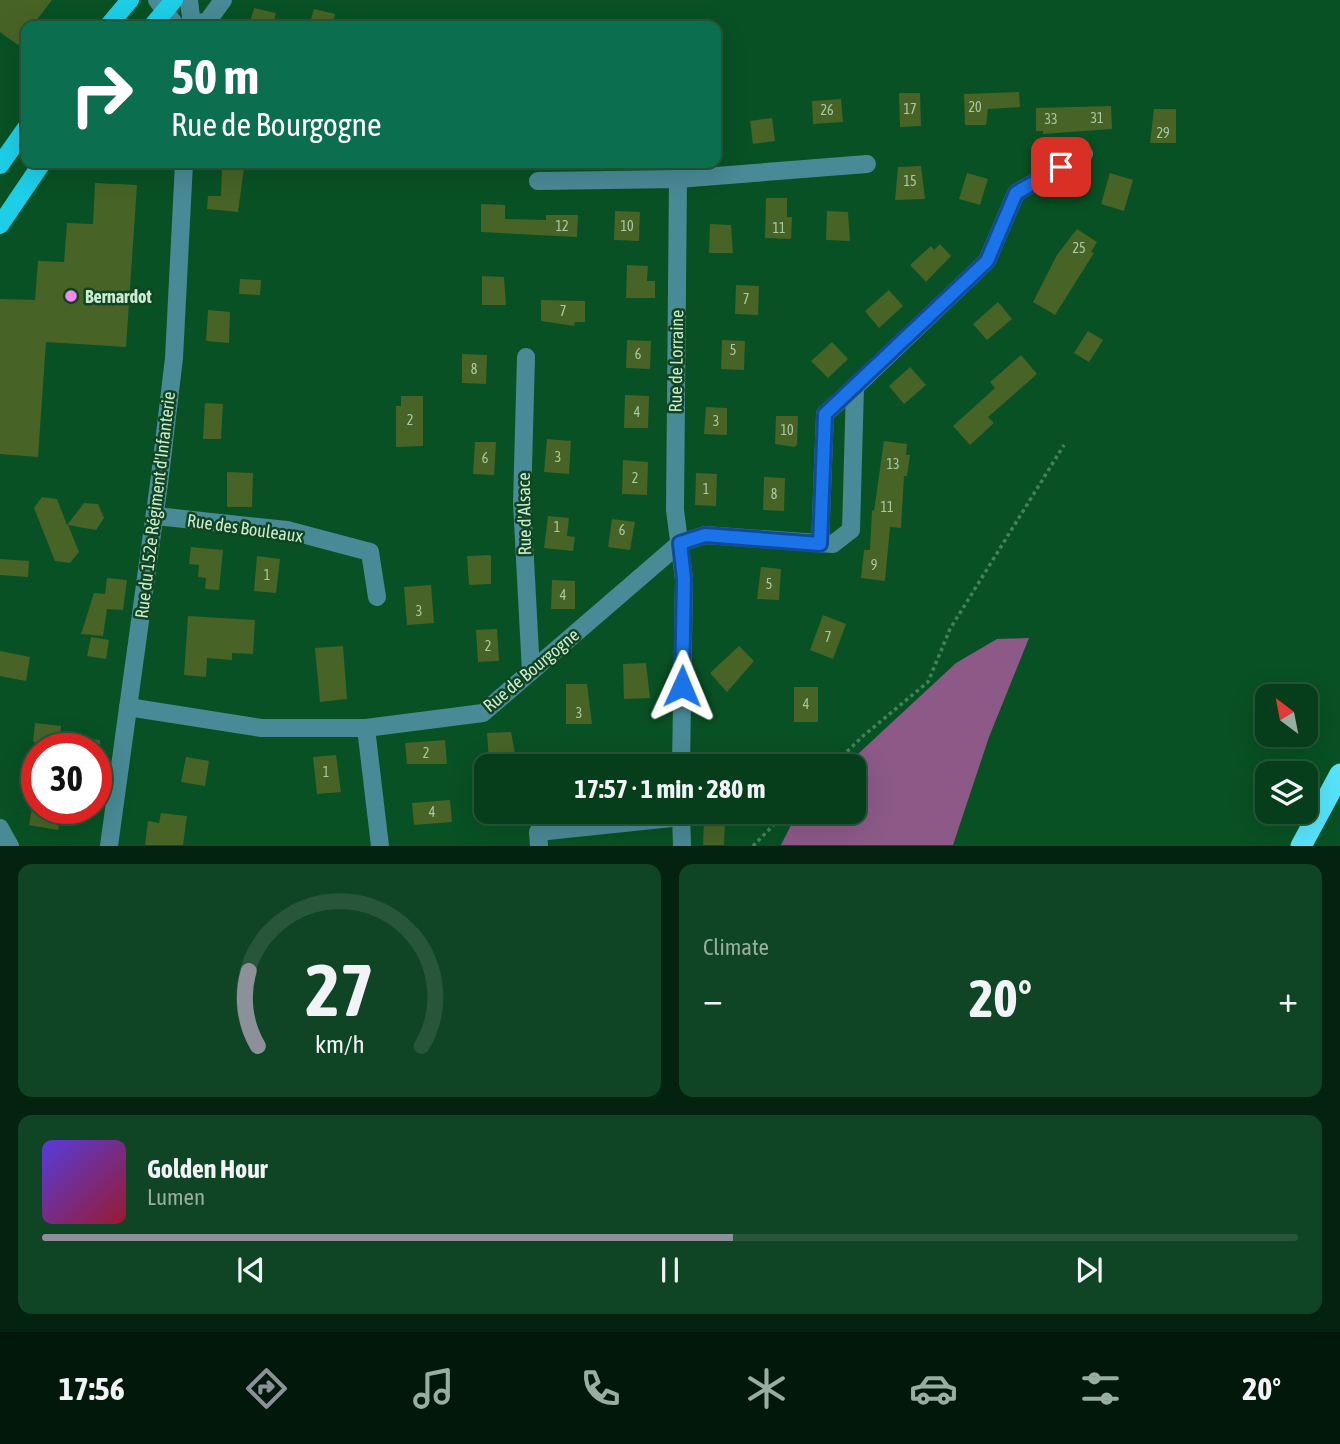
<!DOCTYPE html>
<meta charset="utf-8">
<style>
body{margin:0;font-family:"Asap Condensed",sans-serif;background:#0f4424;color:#f1f3f6;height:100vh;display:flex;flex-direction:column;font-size:26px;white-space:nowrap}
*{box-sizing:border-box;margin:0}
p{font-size:23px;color:#98aea3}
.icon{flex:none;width:38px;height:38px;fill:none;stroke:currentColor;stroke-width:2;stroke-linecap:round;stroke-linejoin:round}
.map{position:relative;height:846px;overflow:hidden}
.drawer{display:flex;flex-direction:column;gap:18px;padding:18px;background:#03220f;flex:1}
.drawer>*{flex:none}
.hud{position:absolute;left:21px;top:21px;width:700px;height:147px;border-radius:14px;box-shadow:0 7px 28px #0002,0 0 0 2px #27563a;background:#0b6e4f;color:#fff;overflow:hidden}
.needle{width:46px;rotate:328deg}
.fabs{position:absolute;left:1255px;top:684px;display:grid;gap:14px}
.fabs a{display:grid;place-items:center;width:63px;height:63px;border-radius:14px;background:#063d1b;box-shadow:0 7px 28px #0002,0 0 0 2px #27563a;font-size:35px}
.speed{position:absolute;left:21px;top:733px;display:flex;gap:14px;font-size:35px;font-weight:700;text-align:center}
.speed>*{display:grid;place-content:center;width:91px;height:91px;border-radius:50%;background:#063d1b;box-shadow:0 7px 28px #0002,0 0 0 2px #27563a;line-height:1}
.speed .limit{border:10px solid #d22;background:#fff;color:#111}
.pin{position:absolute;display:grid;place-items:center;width:60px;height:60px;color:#fff;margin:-30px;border-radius:14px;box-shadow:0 4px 10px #0006}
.me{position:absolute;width:77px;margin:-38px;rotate:1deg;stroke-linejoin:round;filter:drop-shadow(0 0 5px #0008)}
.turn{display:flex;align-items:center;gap:24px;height:147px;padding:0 35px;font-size:32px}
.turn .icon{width:91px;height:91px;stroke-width:2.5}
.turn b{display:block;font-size:49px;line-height:60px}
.big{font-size:52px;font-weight:700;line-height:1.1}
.drawer .card{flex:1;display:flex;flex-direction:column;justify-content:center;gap:10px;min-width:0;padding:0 24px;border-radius:14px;background:#0f4424}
.drawer .dial{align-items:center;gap:0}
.dial svg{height:182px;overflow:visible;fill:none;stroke:#27563a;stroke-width:7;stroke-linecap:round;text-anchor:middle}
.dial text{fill:#f1f3f6;stroke:none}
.song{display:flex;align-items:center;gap:21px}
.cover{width:84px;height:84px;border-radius:10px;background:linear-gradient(135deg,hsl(250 70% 55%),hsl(350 70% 35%))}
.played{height:7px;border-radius:4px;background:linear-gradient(90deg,#8c9099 55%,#27563a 55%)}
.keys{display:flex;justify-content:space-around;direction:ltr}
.heat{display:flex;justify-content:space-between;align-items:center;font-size:38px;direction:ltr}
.drawer .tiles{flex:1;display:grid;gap:18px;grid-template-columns:1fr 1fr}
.card:last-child{grid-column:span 2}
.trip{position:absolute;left:474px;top:754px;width:392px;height:70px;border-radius:14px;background:#063d1b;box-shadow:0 7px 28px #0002,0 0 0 2px #27563a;font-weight:700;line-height:70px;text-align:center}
.menu{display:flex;height:112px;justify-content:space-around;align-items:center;background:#02180b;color:#98aea3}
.menu .icon{width:49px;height:49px}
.menu .current{color:#8c9099}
.menu b{font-size:32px;color:#f1f3f6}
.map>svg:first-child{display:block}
.green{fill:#8d5a88}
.building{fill:#476326}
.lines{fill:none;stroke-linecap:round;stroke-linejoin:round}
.path{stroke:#45825a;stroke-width:3.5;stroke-dasharray:3.5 3.5;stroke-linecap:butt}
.minor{stroke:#488a95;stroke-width:18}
.major{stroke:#1dcee6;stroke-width:18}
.highway{stroke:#56e4fb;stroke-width:21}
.route-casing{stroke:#114b97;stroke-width:18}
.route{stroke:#1a73e8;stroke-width:12}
.poi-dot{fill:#f689ed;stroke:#114421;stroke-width:2.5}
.labels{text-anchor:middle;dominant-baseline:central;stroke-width:5;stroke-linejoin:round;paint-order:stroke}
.number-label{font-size:14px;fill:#aacaa6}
.poi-label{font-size:18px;font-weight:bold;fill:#cbecd1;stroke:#114421;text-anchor:start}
.street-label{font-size:18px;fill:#cbecd1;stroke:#114421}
</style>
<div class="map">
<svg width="1340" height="846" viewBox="0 0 1340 846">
<rect width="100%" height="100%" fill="#085124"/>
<path class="green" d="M1029 638 989 737 953 845H781L791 825 859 809 854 805V766H845L956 663 997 639Z"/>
<g class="building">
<path d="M0 0H52L32 26H26V35L18 45 0 32Z"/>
<path d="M254 8 276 13 272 26H249Z"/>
<path d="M314 9 335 14 332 26H309Z"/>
<path d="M1019 92 1020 107 988 109 986 125H965L964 94Z"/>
<path d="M899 93H920L921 126 900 127Z"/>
<path d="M841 99 843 122 813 124 812 101Z"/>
<path d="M1111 106 1112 129 1043 134V131H1036V108Z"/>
<path d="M1154 109H1176V143H1150Z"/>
<path d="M772 118 775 141 753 144 750 121Z"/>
<path d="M222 166 244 168 238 212 207 209 208 196H221Z"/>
<path d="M921 166 925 199 895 200 898 167Z"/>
<path d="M967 173 988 179 980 205 959 199Z"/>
<path d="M1110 173 1133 180 1124 211 1101 204Z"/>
<path d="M95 183 137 185 126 347 46 342 38 457 0 454V299L35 300 38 261 64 262 67 223 93 224Z"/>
<path d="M766 198H787V217H792L791 239 765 238Z"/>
<path d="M481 204 505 205V219L546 220V215H578L577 237 481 232Z"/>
<path d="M615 211 640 212 639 241 614 240Z"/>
<path d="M827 211 848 212 850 241 826 240Z"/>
<path d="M710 224 731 225 733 253H709Z"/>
<path d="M1077 229 1097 242 1091 252 1094 253 1055 315 1033 302 1057 255Z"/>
<path d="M940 244 951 256 926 282 910 265 931 246 934 250Z"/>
<path d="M627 265 648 266 647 281H655V298H626Z"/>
<path d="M482 276 504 277 506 305H482Z"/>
<path d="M240 279 261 280 260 295 239 294Z"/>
<path d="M736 285 759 286 758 315 735 314Z"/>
<path d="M889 290 903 306 879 328 865 311Z"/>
<path d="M541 300 585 301V322H575L574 326 541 321Z"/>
<path d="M998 302 1012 319 987 340 973 324Z"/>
<path d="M208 310 230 312 229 343 206 341Z"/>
<path d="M1088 331 1103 340 1089 362 1074 353Z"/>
<path d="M627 340 651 341 650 369 626 368Z"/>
<path d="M722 340 745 341 744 370 721 369Z"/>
<path d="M832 342 848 359 828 378 811 361Z"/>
<path d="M462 354 487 355 486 384 462 383Z"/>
<path d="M1021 355 1037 374 988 417 994 423 970 445 953 426 995 388 990 382Z"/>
<path d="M910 367 926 385 904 404 889 386Z"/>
<path d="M625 395 649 396 648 428H624Z"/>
<path d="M401 396H423V446L396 447V406H401Z"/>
<path d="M205 403 223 404 221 439H203Z"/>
<path d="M706 407 727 408V435L704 434Z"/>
<path d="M776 416H798L797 445 794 447 775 444Z"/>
<path d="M547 439 571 441 569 474 544 472Z"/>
<path d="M884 441 907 444 906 455H910L907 476H904L901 528 890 527 885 581 861 578 864 550H870L872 510 874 511Z"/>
<path d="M475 442H496L494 475 473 474Z"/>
<path d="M623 460 648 462 647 495 622 494Z"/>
<path d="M227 472 253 473 252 507H227Z"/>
<path d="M696 473 717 474 716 506 695 505Z"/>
<path d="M764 477 785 478 784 511 763 510Z"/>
<path d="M42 497 57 499 67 525 84 503 98 504 104 518 96 530 68 525 79 552 70 563 55 561 34 508Z"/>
<path d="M548 516 569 518 567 536 575 537 573 551 544 548Z"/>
<path d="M612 519 635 522 630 550 608 547Z"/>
<path d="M191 547 223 550 219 590 205 589 206 578 198 577 199 565 189 564Z"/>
<path d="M491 555V584L469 585 467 556Z"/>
<path d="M257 556 280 559 276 593 254 591Z"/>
<path d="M0 559 29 561 28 577 0 575Z"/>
<path d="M761 567 781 569 779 600 757 599Z"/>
<path d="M107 578 127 580 123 610 107 609 103 636 81 634 94 593 105 594Z"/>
<path d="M552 580 575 581V609H551Z"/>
<path d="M431 585 434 623 407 625 404 587Z"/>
<path d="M823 615 846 624 833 659 810 650Z"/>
<path d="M188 616 255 620 253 654 232 653V660L207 658 206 677 184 675Z"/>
<path d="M497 629 499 661 478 662 476 630Z"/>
<path d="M91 637 109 640 106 659 87 656Z"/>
<path d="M343 646 347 699 320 702 315 648Z"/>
<path d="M739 646 754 661 727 692 710 673Z"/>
<path d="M0 651 30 657 26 681 0 676Z"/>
<path d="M646 663 650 698 624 699 623 664Z"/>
<path d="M566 684H587L592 724H566Z"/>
<rect x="794" y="687" width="24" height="35"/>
<path d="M35 723 61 726 60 735 100 740V749H49L50 744 33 742Z"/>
<path d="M511 732 516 759 489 761 487 733Z"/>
<path d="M445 740 447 764H407L405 743Z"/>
<path d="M336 755 341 792 317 794 313 757Z"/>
<path d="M186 757 209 761 205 786 181 782Z"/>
<path d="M450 800 452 822 414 825 412 803Z"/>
<path d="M32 808H62L58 830 29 825Z"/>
<path d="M161 813 187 816 183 845H145L148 821 159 823Z"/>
<path d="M704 821 725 822 724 845H703Z"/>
</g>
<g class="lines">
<g class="path">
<path d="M832 766 863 736 928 682 950 629 1064 445"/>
<path d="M753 846 786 812"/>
</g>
<g class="minor">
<path d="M157 0 176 26"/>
<path d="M189 0 192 26"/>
<path d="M191 23 207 22 223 0"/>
<path d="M678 179 867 164"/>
<path d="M538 181 678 179 675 510 684 579 681 766"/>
<path d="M526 357 522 503 531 672"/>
<path d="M156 516 287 530 370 552 377 597"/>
<path d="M820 544 825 414 855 387"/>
<path d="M128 707 261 728H366L483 713 680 543 705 535 833 544 851 530 855 387 987 261 1016 193 1084 154"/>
<path d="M366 728 380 846"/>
<path d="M681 812 682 846"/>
<path d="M0 828 10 846"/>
<path d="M109 846 160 476 174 358 184 163"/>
<path d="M539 846 538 832 681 817"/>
</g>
<g class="major">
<path d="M108 26 130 0"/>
<path d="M152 26 174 0"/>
<path d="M0 165 26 128"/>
<path d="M0 225 42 163"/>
</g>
<path class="highway" d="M1301 846 1340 774"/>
</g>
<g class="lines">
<defs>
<path id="route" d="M682 686 684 579 680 543 705 535 820 544 825 414 987 261 1016 193 1061 167"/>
</defs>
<use href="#route" class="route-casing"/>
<use href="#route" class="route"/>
</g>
<circle class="poi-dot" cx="71" cy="296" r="7"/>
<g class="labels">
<g class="number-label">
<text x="975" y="107">20</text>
<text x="910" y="109">17</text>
<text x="827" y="110">26</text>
<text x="1097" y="118">31</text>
<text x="1051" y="119">33</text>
<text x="1163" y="133">29</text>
<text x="910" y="181">15</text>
<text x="562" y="226">12</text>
<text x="627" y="226">10</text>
<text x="779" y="228">11</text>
<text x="1079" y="248">25</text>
<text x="746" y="299">7</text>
<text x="563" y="311">7</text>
<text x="733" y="350">5</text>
<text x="638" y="354">6</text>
<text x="474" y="369">8</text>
<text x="637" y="412">4</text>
<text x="410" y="420">2</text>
<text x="716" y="421">3</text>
<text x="787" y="430">10</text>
<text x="558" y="457">3</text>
<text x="485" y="458">6</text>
<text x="893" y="464">13</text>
<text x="635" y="478">2</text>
<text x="706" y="489">1</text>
<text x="774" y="494">8</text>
<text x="887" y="507">11</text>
<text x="557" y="527">1</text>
<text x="622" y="530">6</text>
<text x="874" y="565">9</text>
<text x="267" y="575">1</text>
<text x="769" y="584">5</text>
<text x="563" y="595">4</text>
<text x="419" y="611">3</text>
<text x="828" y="637">7</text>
<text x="488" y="646">2</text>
<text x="806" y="704">4</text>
<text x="579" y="713">3</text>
<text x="426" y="753">2</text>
<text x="326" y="772">1</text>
<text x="432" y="812">4</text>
</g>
<g class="poi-label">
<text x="85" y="296">Bernardot</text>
</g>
<g class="street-label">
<text transform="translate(676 361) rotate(-89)">Rue de Lorraine</text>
<text transform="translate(155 505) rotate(-83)">Rue du 152e Régiment d'Infanterie</text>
<text transform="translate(524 514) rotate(-91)">Rue d'Alsace</text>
<text transform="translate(245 528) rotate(8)">Rue des Bouleaux</text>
<text transform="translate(531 670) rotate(-40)">Rue de Bourgogne</text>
</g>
</g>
</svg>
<div class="fabs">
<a><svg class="needle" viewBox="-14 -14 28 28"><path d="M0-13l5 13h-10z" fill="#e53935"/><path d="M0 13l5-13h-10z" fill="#98aea3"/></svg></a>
<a><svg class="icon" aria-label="layers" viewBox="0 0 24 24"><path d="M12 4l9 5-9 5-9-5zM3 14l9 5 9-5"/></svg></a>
</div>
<div class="speed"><div class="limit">30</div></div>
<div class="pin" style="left:1061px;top:167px;background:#d93025"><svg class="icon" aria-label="arrive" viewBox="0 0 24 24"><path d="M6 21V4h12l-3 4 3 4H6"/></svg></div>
<svg class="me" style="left:682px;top:686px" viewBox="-20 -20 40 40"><path d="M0-17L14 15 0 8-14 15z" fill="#1a73e8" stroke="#fff" stroke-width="4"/></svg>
<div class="trip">17:57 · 1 min · 280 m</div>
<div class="hud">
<div class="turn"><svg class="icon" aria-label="right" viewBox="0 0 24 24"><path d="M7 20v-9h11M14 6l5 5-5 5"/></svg><div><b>50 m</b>Rue de Bourgogne</div></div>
</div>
</div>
<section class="drawer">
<div class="tiles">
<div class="card dial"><svg viewBox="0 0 100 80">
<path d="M14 69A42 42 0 1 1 86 69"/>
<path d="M14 69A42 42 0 0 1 10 36" stroke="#8c9099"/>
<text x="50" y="56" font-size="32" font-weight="700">27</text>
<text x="50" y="72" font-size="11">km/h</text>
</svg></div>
<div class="card"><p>Climate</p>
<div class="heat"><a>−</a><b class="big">20°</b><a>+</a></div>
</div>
<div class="card">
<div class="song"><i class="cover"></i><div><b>Golden Hour</b><p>Lumen</p></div></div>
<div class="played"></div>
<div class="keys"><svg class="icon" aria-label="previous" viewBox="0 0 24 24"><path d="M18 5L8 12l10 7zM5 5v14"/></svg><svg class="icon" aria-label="pause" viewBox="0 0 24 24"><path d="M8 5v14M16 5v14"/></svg><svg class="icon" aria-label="next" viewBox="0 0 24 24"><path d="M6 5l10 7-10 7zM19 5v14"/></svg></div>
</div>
</div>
</section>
<nav class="menu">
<b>17:56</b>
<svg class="icon current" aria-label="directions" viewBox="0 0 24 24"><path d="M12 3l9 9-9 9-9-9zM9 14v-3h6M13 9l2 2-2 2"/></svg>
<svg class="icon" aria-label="music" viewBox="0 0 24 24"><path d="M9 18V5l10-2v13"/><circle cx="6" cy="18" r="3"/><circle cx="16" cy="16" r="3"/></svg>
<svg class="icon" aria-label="phone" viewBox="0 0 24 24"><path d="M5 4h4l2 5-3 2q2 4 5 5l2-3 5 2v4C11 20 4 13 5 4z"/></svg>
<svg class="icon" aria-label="climate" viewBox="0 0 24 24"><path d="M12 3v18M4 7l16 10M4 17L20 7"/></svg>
<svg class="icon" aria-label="car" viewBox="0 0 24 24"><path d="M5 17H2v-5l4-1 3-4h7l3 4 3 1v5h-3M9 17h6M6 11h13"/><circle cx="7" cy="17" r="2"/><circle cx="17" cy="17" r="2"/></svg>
<svg class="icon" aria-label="filters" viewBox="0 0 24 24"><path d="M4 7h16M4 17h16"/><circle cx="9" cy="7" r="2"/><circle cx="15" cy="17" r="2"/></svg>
<b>20°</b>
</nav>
